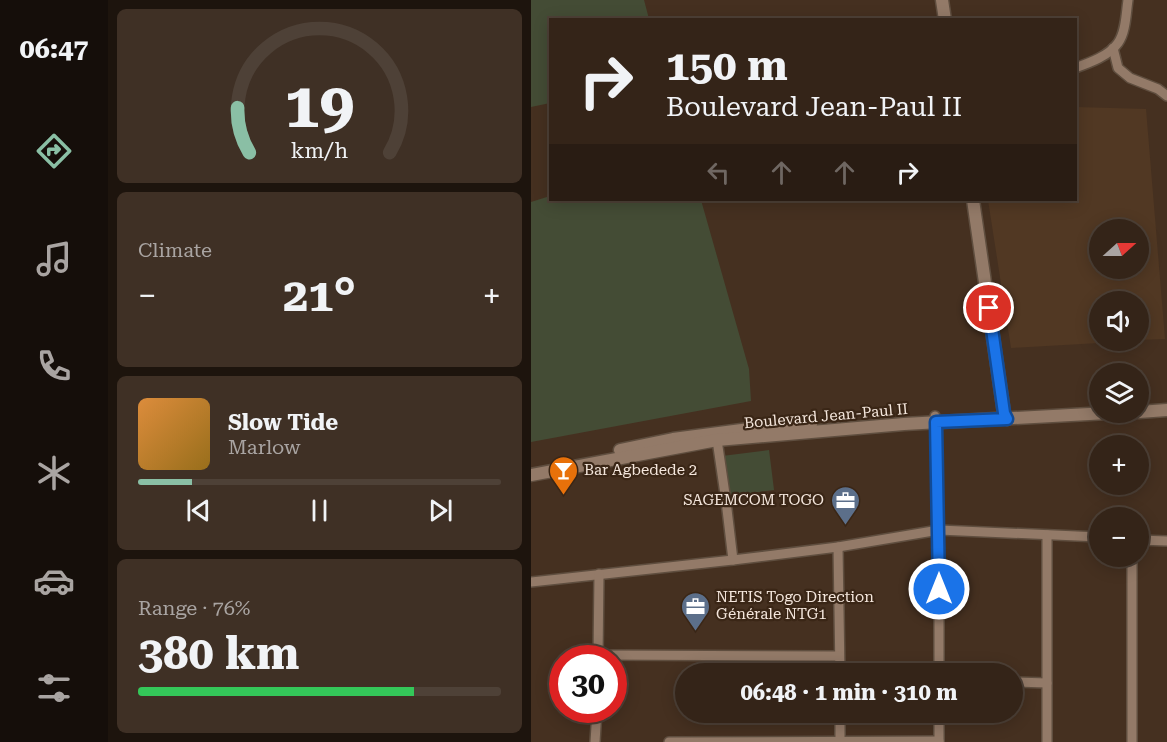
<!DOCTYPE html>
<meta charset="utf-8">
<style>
body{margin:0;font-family:"Roboto Serif",serif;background:#3f3025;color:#f1f3f6;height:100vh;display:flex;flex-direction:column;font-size:22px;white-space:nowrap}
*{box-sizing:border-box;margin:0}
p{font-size:20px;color:#a9a4a2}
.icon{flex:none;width:33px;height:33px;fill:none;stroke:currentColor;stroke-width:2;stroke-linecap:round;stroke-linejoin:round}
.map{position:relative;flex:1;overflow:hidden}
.details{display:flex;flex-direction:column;gap:9px;padding:9px;background:#1d140d;width:423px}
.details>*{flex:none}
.banner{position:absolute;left:18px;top:18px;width:528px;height:183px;border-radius:0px;box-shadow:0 3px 15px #0003,0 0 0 2px #4e4137;background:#342418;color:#f1f3f6;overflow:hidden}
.needle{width:39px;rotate:69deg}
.buttons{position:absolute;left:558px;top:219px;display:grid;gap:12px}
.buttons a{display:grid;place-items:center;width:60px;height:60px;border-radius:50%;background:#342418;box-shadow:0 3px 15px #0003,0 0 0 2px #4e4137;font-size:30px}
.speed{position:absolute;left:18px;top:645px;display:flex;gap:12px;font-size:30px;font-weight:700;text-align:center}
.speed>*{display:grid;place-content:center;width:78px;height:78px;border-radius:50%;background:#342418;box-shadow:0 3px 15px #0003,0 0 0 2px #4e4137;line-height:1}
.speed .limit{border:9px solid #d22;background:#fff;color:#111}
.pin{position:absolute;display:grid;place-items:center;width:51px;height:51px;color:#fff;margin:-26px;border:3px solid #fff;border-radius:50%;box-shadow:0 2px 6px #0007}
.me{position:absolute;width:66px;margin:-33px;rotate:0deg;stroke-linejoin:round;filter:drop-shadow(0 0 4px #0008)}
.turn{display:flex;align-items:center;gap:21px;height:126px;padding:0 18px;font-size:27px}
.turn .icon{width:78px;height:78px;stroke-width:2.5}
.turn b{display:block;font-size:42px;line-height:51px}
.lanes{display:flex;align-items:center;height:57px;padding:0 18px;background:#0003;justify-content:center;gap:30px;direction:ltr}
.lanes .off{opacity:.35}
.big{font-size:45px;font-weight:700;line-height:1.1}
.details .widget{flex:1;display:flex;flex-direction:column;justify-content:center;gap:9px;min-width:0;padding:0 21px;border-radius:9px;background:#3f3025}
.details .dial{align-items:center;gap:0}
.dial svg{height:156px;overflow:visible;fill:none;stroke:#4e4137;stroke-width:7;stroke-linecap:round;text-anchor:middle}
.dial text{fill:#f1f3f6;stroke:none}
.song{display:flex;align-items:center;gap:18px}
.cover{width:72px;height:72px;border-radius:9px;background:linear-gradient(135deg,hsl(30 70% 55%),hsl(40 70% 35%))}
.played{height:6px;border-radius:3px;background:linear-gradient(90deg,#8abfa5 15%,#4e4137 15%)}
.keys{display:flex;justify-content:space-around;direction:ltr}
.heat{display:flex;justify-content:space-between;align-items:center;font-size:33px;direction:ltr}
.charge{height:9px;border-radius:4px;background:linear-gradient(90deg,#34c759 76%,#4e4137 0)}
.trip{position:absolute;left:144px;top:663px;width:348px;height:60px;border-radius:30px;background:#342418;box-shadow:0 3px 15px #0003,0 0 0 2px #4e4137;font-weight:700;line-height:60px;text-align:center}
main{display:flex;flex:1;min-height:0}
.menu{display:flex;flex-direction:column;width:108px;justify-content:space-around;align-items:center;background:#150e0a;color:#a9a4a2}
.menu .icon{width:42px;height:42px}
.menu .current{color:#8abfa5}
.menu b{font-size:27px;color:#f1f3f6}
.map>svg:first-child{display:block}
.built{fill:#513823;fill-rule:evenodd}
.green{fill:#444c35}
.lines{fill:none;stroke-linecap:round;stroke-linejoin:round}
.minor-casing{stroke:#5f4e3f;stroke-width:12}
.secondary-casing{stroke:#5f4e3f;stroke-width:15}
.minor{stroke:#937a68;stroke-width:9}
.secondary{stroke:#937a68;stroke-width:12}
.route-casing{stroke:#114b97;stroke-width:15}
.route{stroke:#1a73e8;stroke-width:10}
.labels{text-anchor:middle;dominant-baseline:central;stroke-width:4.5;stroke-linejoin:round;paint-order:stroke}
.street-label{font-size:15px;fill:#f4e6dc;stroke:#3a2616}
.poi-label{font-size:15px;fill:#f4e6dc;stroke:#3a2616;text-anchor:start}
</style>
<main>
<nav class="menu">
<b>06:47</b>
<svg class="icon current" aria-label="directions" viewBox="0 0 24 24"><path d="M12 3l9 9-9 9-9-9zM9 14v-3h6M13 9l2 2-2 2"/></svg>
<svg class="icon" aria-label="music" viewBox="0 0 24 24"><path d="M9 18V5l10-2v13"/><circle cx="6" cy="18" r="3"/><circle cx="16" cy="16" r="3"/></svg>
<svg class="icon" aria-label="phone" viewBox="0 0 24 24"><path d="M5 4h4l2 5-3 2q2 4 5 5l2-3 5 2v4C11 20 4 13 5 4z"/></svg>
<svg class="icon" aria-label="climate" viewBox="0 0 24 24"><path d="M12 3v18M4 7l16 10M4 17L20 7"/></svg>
<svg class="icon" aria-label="car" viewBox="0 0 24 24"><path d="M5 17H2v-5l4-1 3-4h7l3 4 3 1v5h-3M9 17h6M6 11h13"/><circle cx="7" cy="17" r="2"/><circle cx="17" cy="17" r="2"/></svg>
<svg class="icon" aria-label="filters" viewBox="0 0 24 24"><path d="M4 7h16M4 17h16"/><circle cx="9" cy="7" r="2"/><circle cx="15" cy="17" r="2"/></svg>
</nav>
<section class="details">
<div class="widget dial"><svg viewBox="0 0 100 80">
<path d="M14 69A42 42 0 1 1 86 69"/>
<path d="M14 69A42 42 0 0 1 8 46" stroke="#8abfa5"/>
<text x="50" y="56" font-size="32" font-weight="700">19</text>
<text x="50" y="72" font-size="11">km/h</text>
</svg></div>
<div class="widget"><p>Climate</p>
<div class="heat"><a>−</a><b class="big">21°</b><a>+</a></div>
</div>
<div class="widget">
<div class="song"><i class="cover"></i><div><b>Slow Tide</b><p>Marlow</p></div></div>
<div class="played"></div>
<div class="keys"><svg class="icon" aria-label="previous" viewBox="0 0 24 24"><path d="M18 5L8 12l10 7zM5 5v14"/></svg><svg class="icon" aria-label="pause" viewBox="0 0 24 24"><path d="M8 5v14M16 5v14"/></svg><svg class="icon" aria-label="next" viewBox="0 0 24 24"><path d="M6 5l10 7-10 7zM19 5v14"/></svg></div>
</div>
<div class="widget"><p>Range · 76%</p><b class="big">380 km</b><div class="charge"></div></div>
</section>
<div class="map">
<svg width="636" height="742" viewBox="0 0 636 742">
<rect width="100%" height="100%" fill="#453020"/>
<path class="built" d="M545 107 615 109 634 339 608 340V302H568V340L603 341 480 348 457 200H544ZM568 230H608V268H568Z"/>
<g class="green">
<path d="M0 0H113L118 19 20 20 19 105V103L0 107Z"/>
<path d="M19 196 20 200H170L218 369 220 401 0 442V202Z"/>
<path d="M238 450 243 490 196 496 191 456Z"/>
<path d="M302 662V673H260L259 663Z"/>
</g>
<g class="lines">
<defs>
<g id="minor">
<path d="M582 48 587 68 599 78 627 89 636 96"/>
<path d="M544 68C558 63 578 56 587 43 595 32 595 13 597 0"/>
<path d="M404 416 408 527V674"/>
<path d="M186 440 195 501 202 560"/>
<path d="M608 540 636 541"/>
<path d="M307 547 309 674"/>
<path d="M601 556V742"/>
<path d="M0 582 202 560 307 547 408 530 568 537"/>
<path d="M67 655 308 656"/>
<path d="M67 658 68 574"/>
<path d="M482 682 516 683"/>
<path d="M309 712V742"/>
<path d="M64 742 66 710"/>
<path d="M138 742 408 741"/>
<path d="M408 742V712"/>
<path d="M516 742V535"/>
</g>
<g id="secondary">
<path d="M411 0 414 20"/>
<path d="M442 200 473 413 476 419"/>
<path d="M608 412 636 410"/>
<path d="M89 450 142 439 226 428 280 424"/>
<path d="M0 475 186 440 373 424 595 412"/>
</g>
</defs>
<use href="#minor" class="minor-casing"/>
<use href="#secondary" class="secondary-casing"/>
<use href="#minor" class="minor"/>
<use href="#secondary" class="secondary"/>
</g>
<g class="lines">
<defs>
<path id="route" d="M408 589 405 422 476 419 473 413 458 308"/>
</defs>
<use href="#route" class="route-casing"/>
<use href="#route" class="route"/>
</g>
<defs>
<symbol id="bar-pin" viewBox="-11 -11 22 30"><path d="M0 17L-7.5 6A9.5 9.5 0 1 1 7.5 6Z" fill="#e8710a" stroke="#3a2616"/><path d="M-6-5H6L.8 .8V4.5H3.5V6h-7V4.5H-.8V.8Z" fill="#fff"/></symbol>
<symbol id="office-pin" viewBox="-11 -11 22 30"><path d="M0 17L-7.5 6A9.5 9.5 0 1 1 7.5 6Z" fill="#5c6f8a" stroke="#3a2616"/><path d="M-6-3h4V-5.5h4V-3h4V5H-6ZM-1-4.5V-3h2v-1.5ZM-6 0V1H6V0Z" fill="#fff"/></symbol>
</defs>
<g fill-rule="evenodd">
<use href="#bar-pin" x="16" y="454" width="33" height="45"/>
<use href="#office-pin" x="298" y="484" width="33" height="45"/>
<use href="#office-pin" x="148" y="590" width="33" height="45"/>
</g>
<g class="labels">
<g class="street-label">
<text transform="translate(295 416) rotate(-5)">Boulevard Jean-Paul II</text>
</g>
<g class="poi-label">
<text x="53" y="470">Bar Agbedede 2</text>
<text x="293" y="500" text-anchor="end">SAGEMCOM TOGO</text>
<text x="185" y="597">NETIS Togo Direction<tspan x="185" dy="17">Générale NTG1</tspan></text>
</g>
</g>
</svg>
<div class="buttons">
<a><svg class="needle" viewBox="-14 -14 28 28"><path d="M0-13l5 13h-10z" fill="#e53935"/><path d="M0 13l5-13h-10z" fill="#a9a4a2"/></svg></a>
<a><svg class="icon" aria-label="sound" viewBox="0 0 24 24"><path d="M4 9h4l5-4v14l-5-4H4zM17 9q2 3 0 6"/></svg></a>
<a><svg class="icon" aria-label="layers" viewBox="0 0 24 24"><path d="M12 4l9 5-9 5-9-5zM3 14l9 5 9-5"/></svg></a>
<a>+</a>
<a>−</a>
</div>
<div class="speed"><div class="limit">30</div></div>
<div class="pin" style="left:458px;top:308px;background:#d93025"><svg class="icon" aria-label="arrive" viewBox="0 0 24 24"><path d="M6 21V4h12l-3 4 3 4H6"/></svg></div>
<svg class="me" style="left:408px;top:589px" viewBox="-20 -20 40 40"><circle r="17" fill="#1a73e8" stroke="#fff" stroke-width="3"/><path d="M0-11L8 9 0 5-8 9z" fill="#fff"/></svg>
<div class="trip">06:48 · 1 min · 310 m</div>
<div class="banner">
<div class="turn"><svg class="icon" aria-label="right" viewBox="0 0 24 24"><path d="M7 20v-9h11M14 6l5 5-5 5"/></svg><div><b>150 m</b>Boulevard Jean-Paul II</div></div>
<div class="lanes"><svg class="icon off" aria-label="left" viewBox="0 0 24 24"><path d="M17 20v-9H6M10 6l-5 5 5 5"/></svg><svg class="icon off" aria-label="ahead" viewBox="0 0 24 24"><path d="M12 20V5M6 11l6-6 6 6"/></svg><svg class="icon off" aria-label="ahead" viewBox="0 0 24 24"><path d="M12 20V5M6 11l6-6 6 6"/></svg><svg class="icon" aria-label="right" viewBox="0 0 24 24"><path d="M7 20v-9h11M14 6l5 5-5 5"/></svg></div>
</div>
</div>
</main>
